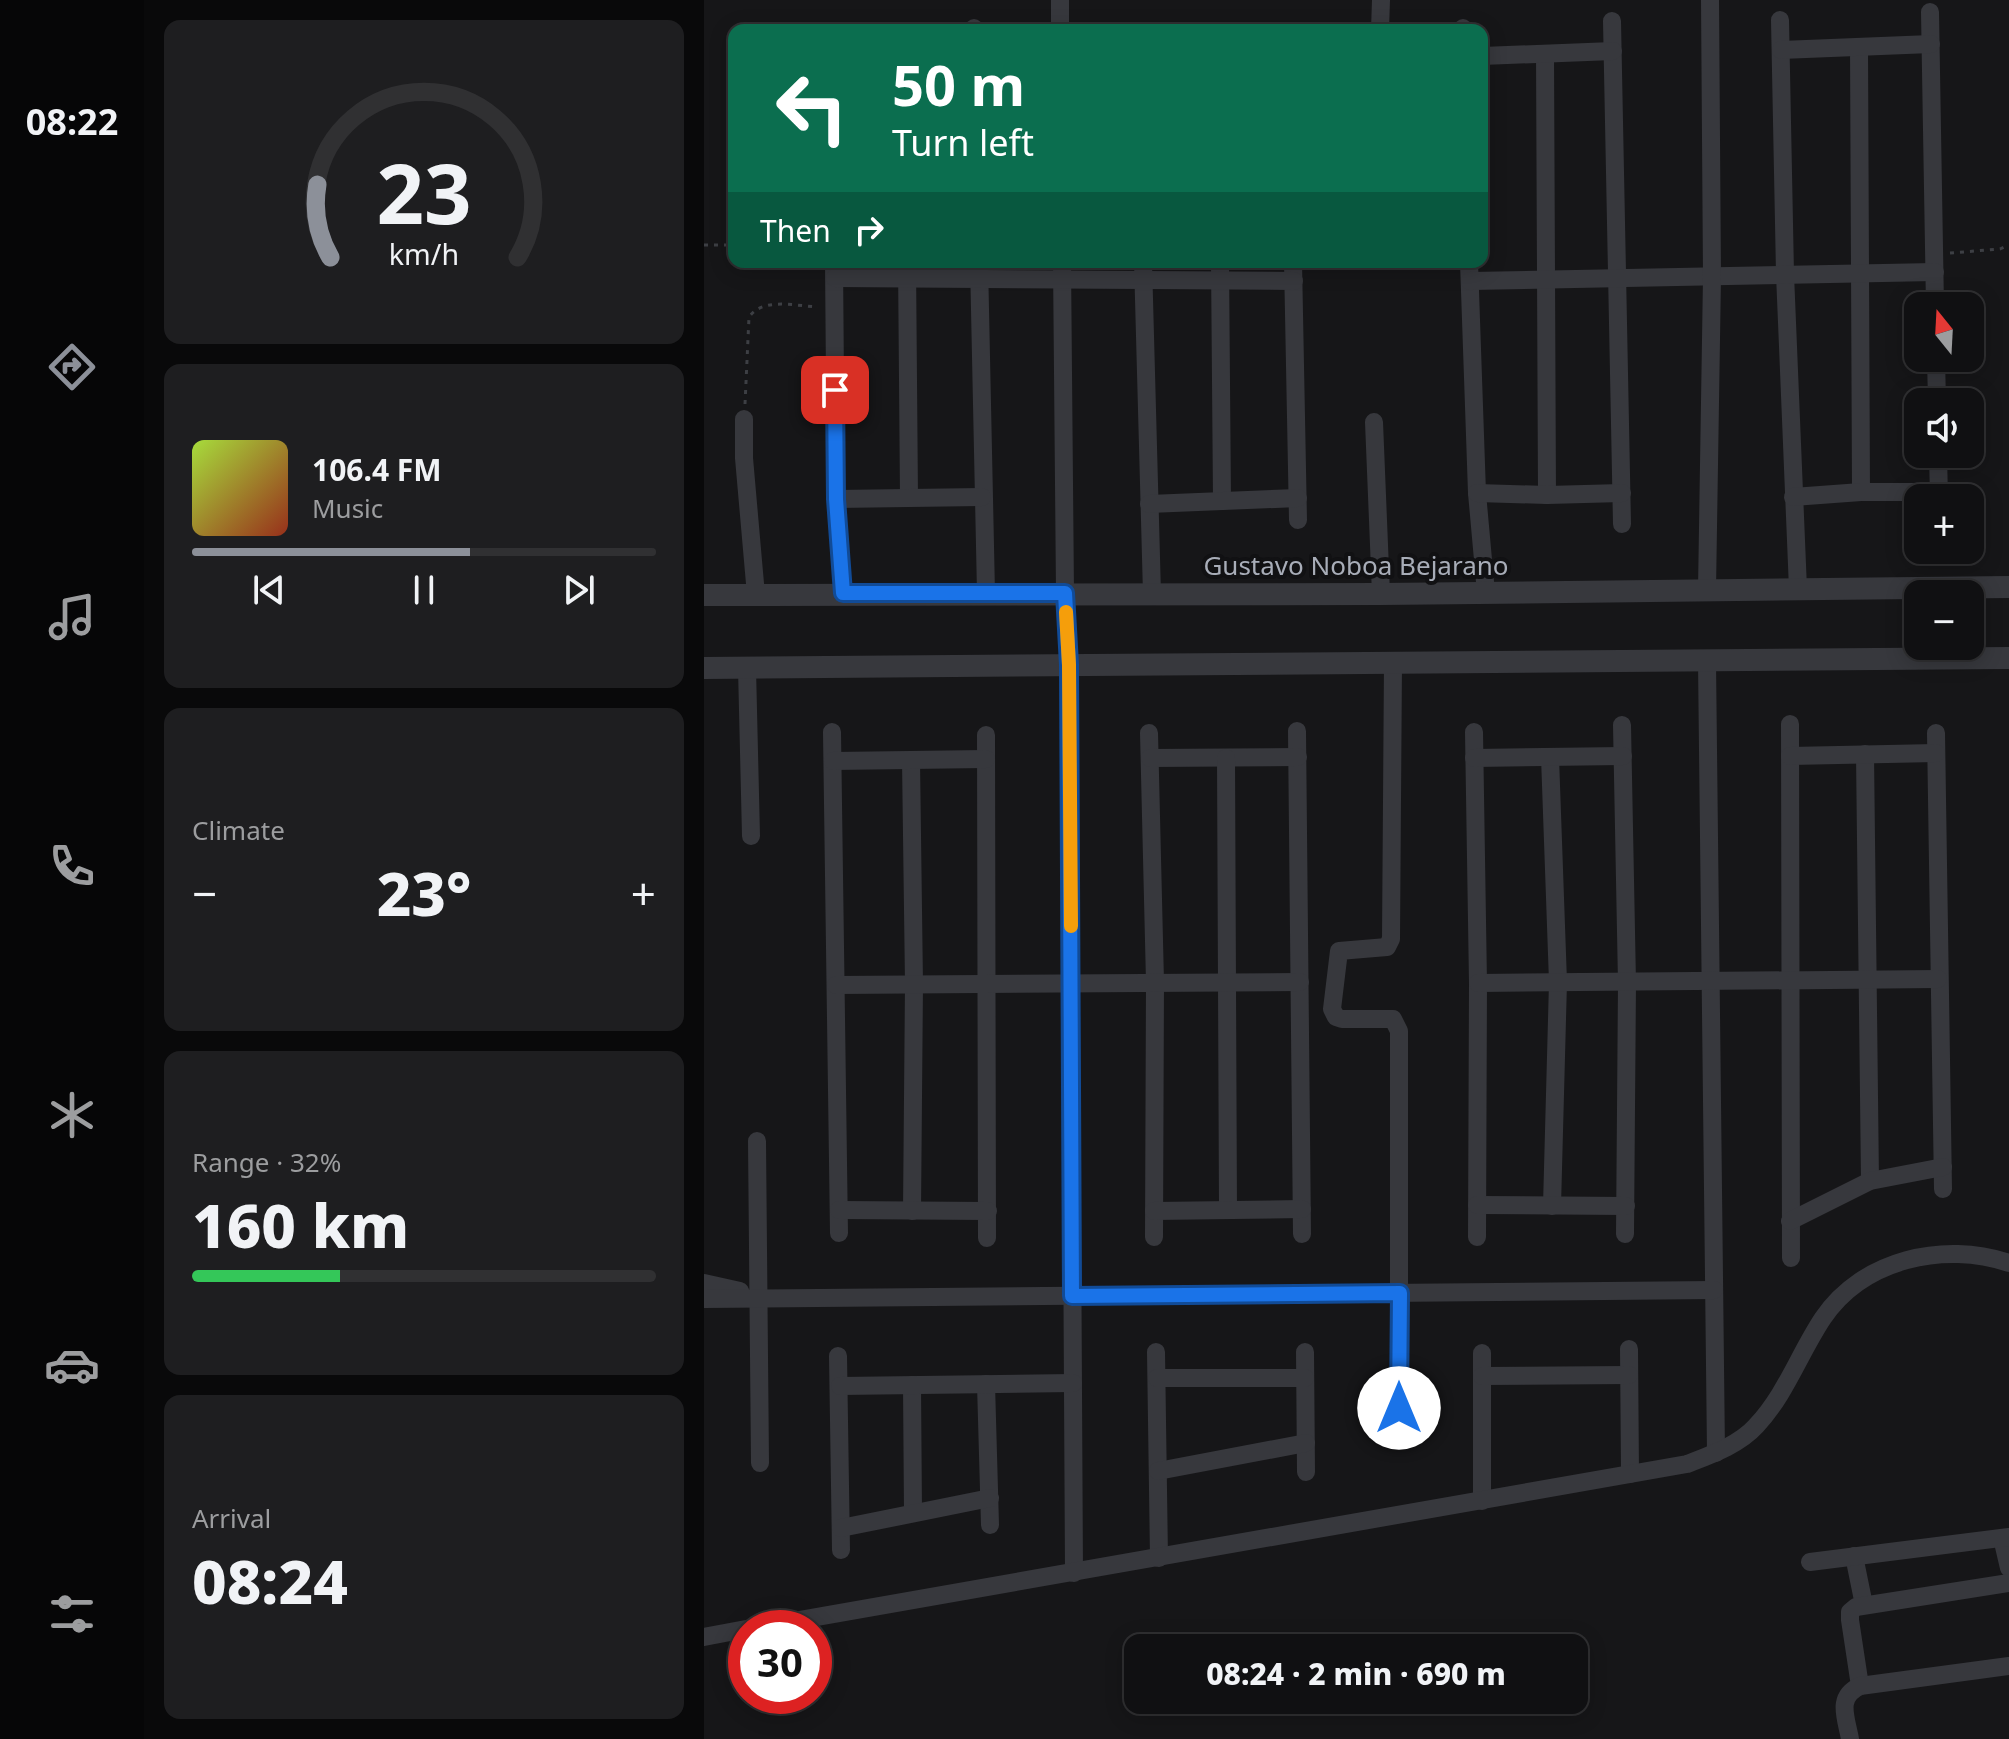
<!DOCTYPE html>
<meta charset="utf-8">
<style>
body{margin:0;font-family:"Noto Sans",sans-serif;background:#1e1e20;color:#f1f3f6;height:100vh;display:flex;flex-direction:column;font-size:30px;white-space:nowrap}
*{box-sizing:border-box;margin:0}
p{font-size:26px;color:#9c9d9f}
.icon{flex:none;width:44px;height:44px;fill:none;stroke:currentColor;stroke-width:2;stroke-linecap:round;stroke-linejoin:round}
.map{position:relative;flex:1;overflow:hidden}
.side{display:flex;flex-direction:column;gap:20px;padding:20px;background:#09090a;width:560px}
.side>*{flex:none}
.banner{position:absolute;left:24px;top:24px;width:760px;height:244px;border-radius:16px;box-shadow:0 4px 20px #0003,0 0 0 2px #303032;background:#0b6e4f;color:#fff;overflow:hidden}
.needle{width:52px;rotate:342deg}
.tools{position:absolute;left:1200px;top:292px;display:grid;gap:16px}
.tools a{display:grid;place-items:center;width:80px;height:80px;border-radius:16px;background:#101012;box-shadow:0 4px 20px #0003,0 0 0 2px #303032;font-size:40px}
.speed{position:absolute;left:24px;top:1610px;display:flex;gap:16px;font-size:40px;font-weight:700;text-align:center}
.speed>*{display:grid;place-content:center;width:104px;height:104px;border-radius:50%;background:#101012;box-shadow:0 4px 20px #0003,0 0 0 2px #303032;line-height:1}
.speed .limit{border:12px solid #d22;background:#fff;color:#111}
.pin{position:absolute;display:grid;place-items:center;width:68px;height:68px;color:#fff;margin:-34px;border-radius:16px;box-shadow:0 4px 12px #0006}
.me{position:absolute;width:88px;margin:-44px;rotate:0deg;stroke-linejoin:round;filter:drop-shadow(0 0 6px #0008)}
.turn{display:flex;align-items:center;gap:28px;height:168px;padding:0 32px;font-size:36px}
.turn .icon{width:104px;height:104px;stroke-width:2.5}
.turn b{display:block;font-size:56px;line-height:68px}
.then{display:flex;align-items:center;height:76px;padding:0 32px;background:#0003;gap:16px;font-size:30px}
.big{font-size:60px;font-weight:800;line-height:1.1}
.side .widget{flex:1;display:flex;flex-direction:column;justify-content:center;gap:12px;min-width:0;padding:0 28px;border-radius:16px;background:#1e1e20}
.side .dial{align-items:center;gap:0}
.dial svg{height:208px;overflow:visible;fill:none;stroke:#303032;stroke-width:7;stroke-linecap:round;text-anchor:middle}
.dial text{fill:#f1f3f6;stroke:none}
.song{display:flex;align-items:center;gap:24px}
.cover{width:96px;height:96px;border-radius:12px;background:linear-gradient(135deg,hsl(80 70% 55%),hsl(10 70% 35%))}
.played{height:8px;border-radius:4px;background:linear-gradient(90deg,#8c9099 60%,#303032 60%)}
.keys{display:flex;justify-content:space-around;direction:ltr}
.heat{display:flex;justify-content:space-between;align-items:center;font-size:44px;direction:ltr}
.charge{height:12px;border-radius:6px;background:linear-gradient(90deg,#34c759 32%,#303032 0)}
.trip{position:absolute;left:420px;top:1634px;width:464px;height:80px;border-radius:16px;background:#101012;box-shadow:0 4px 20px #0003,0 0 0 2px #303032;font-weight:800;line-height:80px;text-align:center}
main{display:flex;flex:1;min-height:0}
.tabs{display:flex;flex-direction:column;width:144px;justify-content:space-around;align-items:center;background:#060607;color:#9c9d9f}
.tabs .icon{width:56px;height:56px}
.tabs .selected{color:#8c9099}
.tabs b{font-size:36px;color:#f1f3f6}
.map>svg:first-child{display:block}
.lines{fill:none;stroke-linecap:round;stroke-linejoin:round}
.path{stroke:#3d3f44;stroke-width:3;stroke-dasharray:4 6;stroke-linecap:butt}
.minor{stroke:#37383d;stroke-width:18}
.tertiary{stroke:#37383d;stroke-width:22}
.route-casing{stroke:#114b97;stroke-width:20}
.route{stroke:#1a73e8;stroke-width:14}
.slow{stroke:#f59e0b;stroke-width:14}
.labels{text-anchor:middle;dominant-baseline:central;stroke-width:8;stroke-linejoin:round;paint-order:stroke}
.street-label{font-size:26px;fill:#a8adb8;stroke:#111113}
</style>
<main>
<nav class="tabs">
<b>08:22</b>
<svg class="icon selected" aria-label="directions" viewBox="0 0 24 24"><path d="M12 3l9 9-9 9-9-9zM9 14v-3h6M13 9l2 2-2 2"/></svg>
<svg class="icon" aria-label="music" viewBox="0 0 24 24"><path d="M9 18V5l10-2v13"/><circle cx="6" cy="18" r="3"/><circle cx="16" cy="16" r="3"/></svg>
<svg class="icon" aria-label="phone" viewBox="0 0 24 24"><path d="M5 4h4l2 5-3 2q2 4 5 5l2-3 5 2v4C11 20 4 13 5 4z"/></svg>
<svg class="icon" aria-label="climate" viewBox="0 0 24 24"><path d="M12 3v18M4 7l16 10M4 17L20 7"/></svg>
<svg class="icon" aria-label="car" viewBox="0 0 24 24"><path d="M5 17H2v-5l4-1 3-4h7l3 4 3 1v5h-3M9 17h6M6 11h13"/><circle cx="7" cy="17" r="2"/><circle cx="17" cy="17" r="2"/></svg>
<svg class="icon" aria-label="filters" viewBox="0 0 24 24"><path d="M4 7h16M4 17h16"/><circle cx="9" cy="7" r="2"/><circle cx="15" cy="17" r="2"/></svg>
</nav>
<section class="side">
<div class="widget dial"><svg viewBox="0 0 100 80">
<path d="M14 69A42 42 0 1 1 86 69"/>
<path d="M14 69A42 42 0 0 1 9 41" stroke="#8c9099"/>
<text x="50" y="56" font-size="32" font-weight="700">23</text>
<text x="50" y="72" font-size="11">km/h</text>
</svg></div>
<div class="widget">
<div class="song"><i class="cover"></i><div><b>106.4 FM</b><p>Music</p></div></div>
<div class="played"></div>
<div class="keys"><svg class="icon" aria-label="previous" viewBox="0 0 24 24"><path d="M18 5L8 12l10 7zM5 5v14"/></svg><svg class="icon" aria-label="pause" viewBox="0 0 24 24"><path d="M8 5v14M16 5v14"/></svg><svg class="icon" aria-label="next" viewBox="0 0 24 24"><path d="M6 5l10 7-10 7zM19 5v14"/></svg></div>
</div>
<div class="widget"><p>Climate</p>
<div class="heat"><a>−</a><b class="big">23°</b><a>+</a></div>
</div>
<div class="widget"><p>Range · 32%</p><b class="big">160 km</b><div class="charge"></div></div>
<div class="widget"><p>Arrival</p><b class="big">08:24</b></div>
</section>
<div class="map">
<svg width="1305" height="1739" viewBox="0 0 1305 1739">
<rect width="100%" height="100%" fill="#161618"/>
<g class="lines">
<g class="path">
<path d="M0 245H30"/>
<path d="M1246 253 1296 249 1305 245"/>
<path d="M41 404 45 317C59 297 92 306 114 307"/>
</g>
<g class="minor">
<path d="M356 0V30"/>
<path d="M1226 12 1231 306"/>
<path d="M1076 20 1081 274 1094 589"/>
<path d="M908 21 918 524"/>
<path d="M270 28V30"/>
<path d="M759 28V30"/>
<path d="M676 30 677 0"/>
<path d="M1155 47 1157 492"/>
<path d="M1077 50 1227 44"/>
<path d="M841 54 843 495"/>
<path d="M778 56 909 51"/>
<path d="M130 262 132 499 139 593"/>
<path d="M203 262 205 498"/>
<path d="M275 262 282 593"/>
<path d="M358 262 361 593 365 665 370 1573"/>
<path d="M439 262 448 594"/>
<path d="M516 262 518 501"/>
<path d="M589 262 594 520"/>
<path d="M765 262 773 493 782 593"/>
<path d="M131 278 590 281"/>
<path d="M766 281 1231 272"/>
<path d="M1232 358 1233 402"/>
<path d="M40 419V458L52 595"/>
<path d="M670 422 677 594"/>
<path d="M1234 454 1235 498"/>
<path d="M773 493 843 495 918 493"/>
<path d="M1089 497 1157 492H1235"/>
<path d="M132 499 278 497"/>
<path d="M445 504 594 498"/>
<path d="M1003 590 1008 277 1006 0"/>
<path d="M1003 661 1012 1453"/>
<path d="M689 662 687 939 683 947 635 951 628 1009 632 1017 638 1019H689L695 1031V1408"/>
<path d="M43 668 47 836"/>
<path d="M1086 724 1087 1258"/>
<path d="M918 725 923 983 921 1234"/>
<path d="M593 731 598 1234"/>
<path d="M128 732 135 1233"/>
<path d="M770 732 774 983 773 1237"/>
<path d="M445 733 451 982 450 1237"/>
<path d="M1232 733 1239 1189"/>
<path d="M282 735 283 1238"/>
<path d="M1161 754 1166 1181"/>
<path d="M1086 756 1232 753"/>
<path d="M846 757 854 982 848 1206"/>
<path d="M446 758 594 757"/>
<path d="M522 758 524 1210"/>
<path d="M770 758 919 756"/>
<path d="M207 760 210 984 208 1211"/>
<path d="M129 761 282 759"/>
<path d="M774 983 1234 979"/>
<path d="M132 985 596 982"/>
<path d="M53 1141 56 1463"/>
<path d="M773 1205 922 1206"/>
<path d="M135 1210 284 1211"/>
<path d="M450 1211 598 1209"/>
<path d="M1086 1221 1166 1181 1239 1167"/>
<path d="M0 1283 36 1291"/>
<path d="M0 1299 1010 1290"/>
<path d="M925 1349 926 1474"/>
<path d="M452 1352 455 1558"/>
<path d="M601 1352 602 1472"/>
<path d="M778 1353V1501"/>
<path d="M134 1356 137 1550"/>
<path d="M778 1376 925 1375"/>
<path d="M453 1378H601"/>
<path d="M282 1384 286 1525"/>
<path d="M208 1385 209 1513"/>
<path d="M136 1386 369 1383"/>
<path d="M454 1471 602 1443"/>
<path d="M137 1528 286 1498"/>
<path d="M1298 1538 1305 1568"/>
<path d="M1150 1556 1160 1605"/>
<path d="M1106 1562 1305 1537"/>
<path d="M50 1628 983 1464C1006 1455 1035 1445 1052 1426 1082 1394 1095 1354 1119 1318 1159 1259 1240 1241 1305 1263"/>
<path d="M0 1637 42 1629"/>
<path d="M1156 1686 1146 1620V1612L1152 1607 1305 1583"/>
<path d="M1146 1739C1142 1717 1132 1697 1156 1686L1305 1666"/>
</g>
<g class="tertiary">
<path d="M0 595 677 594 1305 587"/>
<path d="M0 668 1305 658"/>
</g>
</g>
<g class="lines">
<defs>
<path id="route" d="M131 390 132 499 139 593H361L365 665 368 1296 696 1293 695 1408"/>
</defs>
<use href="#route" class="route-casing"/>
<use href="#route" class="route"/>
<path class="slow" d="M362 612 365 665 367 926"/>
</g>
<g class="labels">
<g class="street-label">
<text x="652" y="565">Gustavo Noboa Bejarano</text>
</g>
</g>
</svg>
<div class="tools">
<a><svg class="needle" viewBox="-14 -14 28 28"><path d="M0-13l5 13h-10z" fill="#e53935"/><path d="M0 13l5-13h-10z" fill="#9c9d9f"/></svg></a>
<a><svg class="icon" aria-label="sound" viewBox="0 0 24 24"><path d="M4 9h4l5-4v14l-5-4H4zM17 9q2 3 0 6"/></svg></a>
<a>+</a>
<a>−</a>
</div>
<div class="speed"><div class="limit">30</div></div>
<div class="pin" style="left:131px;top:390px;background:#d93025"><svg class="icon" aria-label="arrive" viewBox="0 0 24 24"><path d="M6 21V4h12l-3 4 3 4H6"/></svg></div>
<svg class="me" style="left:695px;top:1408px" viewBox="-20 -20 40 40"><circle r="19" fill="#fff"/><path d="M0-13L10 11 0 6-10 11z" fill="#1a73e8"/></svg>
<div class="trip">08:24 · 2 min · 690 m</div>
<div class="banner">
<div class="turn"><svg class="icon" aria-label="left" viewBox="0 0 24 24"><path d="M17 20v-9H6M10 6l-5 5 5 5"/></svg><div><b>50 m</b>Turn left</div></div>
<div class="then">Then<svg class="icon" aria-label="right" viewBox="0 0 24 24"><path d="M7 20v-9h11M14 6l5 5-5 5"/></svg></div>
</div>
</div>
</main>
